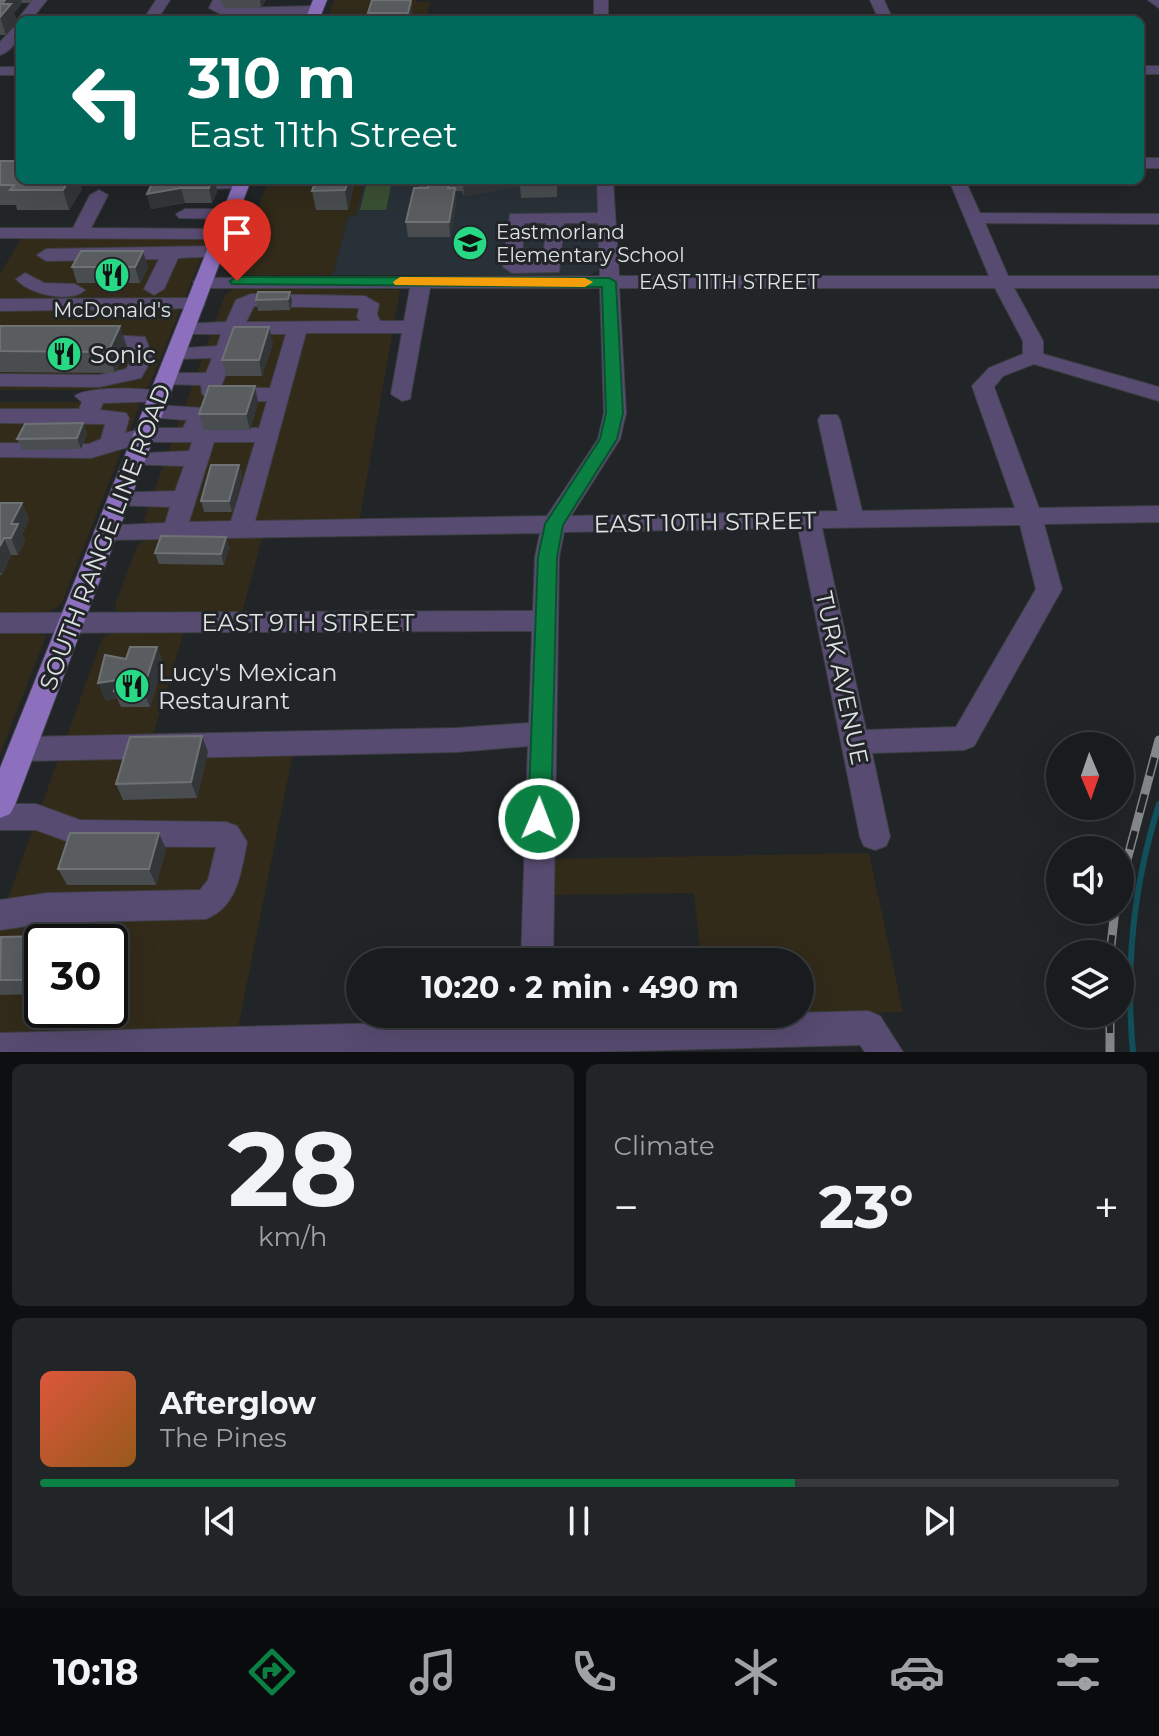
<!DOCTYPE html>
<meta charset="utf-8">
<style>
body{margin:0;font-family:Montserrat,sans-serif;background:#222527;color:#f1f3f6;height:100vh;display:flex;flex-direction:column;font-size:30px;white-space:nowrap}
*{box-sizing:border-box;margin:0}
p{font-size:26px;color:#9fa1a4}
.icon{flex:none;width:44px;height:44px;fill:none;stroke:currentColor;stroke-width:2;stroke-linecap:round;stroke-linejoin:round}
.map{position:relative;height:1052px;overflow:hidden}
.panel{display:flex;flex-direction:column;gap:12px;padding:12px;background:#0e0f10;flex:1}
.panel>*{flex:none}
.hud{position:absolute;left:16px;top:16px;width:1128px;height:168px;border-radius:12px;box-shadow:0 8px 32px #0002,0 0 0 2px #373a3c;background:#00695c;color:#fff;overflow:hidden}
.needle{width:52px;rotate:178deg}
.buttons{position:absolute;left:1046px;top:732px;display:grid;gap:16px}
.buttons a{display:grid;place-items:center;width:88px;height:88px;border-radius:50%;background:#191c1e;box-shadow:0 8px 32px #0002,0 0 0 2px #373a3c;font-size:40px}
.speed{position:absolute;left:24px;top:924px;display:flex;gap:16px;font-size:40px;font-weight:700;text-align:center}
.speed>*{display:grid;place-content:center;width:104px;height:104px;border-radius:50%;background:#191c1e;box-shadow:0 8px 32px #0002,0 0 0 2px #373a3c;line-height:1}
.speed .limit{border:4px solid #111;border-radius:12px;background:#fff;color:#111}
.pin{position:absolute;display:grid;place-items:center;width:68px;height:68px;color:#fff;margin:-82px -34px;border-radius:50% 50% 50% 0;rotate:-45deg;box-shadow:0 0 8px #0007}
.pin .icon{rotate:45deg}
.me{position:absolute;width:88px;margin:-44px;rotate:1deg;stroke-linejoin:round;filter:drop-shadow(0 0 6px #0008)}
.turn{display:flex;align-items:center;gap:28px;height:168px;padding:0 40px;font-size:36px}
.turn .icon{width:104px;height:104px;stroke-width:2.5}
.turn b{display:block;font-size:56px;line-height:68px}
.big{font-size:60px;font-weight:700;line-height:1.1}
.panel .card{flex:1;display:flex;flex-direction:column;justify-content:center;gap:12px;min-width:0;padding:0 28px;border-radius:12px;background:#222527}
.panel .dial{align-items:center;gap:0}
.dial b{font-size:104px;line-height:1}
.song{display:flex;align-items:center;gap:24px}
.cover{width:96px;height:96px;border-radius:12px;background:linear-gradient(135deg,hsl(10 70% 55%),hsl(30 70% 35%))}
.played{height:8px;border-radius:4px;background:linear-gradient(90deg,#0b8043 70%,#373a3c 70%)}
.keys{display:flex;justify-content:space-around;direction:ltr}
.heat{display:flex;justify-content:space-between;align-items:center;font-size:44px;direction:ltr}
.panel .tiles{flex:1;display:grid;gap:12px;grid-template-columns:1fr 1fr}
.card:last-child{grid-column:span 2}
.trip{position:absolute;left:346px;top:948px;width:468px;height:80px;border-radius:40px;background:#191c1e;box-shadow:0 8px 32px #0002,0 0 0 2px #373a3c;font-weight:700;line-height:80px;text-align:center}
.dock{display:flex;height:128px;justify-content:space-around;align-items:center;background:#0a0b0c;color:#9fa1a4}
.dock .icon{width:56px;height:56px}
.dock .selected{color:#0b8043}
.dock b{font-size:36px;color:#f1f3f6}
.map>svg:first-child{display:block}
.commercial{fill:#322b1a;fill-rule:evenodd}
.built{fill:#293138}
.green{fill:#3a5034}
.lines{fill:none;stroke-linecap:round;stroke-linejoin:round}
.stream{stroke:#12515c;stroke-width:6}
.minor-casing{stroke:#3c3f42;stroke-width:2}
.major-casing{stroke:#3c3f42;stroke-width:2}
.minor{fill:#584b71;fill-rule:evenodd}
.major{fill:#8c70be;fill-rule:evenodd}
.rail-casing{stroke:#85898b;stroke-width:9}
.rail{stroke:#212528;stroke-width:6;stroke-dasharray:19;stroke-linecap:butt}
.wall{fill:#494d50}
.shaded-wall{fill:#323639}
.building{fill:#595d60;stroke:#6e7275;stroke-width:2}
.route{fill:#0b8043;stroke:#07532c;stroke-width:2}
.slow{fill:#f59e0b}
.labels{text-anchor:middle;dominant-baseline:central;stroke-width:6;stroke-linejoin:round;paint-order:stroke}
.far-poi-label{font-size:20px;fill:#dfe2e4;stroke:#212528;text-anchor:start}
.far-street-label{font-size:20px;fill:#dfe2e4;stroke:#212528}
.poi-label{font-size:24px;fill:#dfe2e4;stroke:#212528;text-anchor:start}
.street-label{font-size:24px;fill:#dfe2e4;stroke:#212528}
</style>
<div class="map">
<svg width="1159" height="1052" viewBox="0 0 1159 1052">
<rect width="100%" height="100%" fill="#212528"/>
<g class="commercial">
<path d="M334 0H416V2H430L426 20H327Z"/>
<path d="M268 180H365L356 215 348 217 333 275H247L236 271Z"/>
<path d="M22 238H209L149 386 141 390H0V274Z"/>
<path d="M235 288 400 290 359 523H146L144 519 225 295Z"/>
<path d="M0 402H134L140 404 62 602 56 608 41 613 0 614Z"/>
<path d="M263 535 242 612 116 611 115 605 137 546 147 538Z"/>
<path d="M114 631H184L153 735 297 733 238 1028 0 1036V920L102 639ZM42 942H110V1010H42Z"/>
<path d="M0 633H37L46 636 0 754Z"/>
<path d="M869 853 903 1012 706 1016 800 1014V962H701L694 893 553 895V859Z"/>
</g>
<path class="built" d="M365 180H597L599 270 589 275H333L348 217 356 215Z"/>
<path class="green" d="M367 182H392L386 210H360Z"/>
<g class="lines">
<path class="stream" d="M1133 1052C1125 967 1133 886 1159 804"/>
<defs>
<g id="minor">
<path d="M33 0H47L31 20H20C20 35 15 50 0 55V42L19 22 17 20Z"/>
<path d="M156 0H170L157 20H143Z"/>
<path d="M213 0H227L223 6 226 8 316 6 323 10 316 14 224 16 209 8Z"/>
<rect x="594" y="0" width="14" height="20"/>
<path d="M870 0H884L893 20H879Z"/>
<path d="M1148 0H1159V8Z"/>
<rect x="1140" y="66" width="19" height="8"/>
<rect x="0" y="67" width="20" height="8"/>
<rect x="1140" y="158" width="19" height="10"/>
<path d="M188 180H248L251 183 242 188 200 189 190 196 181 191Z"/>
<path d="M597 180H613L619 276H989L949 180H965L980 213 1159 214V224L985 223 1008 276H1159V288H1014L1043 341V354L1159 387V401L1034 364 1003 376 994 387 1039 508 1159 506V522L1044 524 1062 589 974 746 964 750 872 753 890 837 886 846 875 850 864 846 860 837 798 528 564 532 559 557 553 962H521L528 746 457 752 22 761 12 757 8 749 12 741 22 737 457 728 529 723 532 631 0 633V613L533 611 535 557 540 533 106 540 97 538 94 532 97 526 165 523 170 507 111 505 107 499 111 493 175 491 184 466 127 464 124 459 127 454 189 451 192 442H145L91 458 0 457V443L89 444 101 439 105 424 0 423V409H79L82 402 75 396C84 386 162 386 171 396L168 401 103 403 100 410 126 413 129 418 125 433 145 428H183L187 420 146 417 143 412 154 405 204 408 210 416 205 428H259L267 401 217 402 202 394 201 385 159 384 155 379 166 373H206L212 358 176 359 166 353 169 349 217 346 221 334H186L176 328 179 324 226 322 236 300 251 294 365 296 379 304 377 314 380 321H404L410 288H203L193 282 196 278 600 276 598 223H564L559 272 512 273 503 267 510 214 598 213ZM524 223H546L543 262H522ZM430 288H600L604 413 598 439 547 516 255 521 306 333H402L391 394 402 401 410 399ZM619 288H995L1023 341V354L989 368 972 386 1015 508 862 511 840 420 837 415H821L818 420 838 511 571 516 620 439 626 413ZM254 306 359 308 357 317 360 321 246 322ZM241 334H286L270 388 221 387ZM214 442H255L231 521 189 522ZM1020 525 1036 589 956 727 866 730 822 528Z"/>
<path d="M99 190 108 195 91 228 221 229 230 234 221 239 0 238V228H73L90 195Z"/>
<path d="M185 209H230L239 214 230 219 179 218 176 214Z"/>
<path d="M214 246 221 248 223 252 221 256 178 258 164 289 154 295 144 289 159 259 46 261 37 255 46 249Z"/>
<path d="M25 273 44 283 75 284 85 290C70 304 28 294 16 279Z"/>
<path d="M195 298 205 304 202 308 0 311V299Z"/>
<path d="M94 334 145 337 153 357 141 378 99 387 0 386V374L99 375 126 369 133 357 130 347 87 344 84 340Z"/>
<path d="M0 804H36L80 820 226 822 237 826 247 842C241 872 238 906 206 919L47 923 0 930V900L47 893 200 890 208 880 216 847 80 846 36 830H0Z"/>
<path d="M868 1011 880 1016 903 1052H865L860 1045 594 1052H0V1033Z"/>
</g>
<g id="major">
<path d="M313 0H327L319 20H305Z"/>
<path d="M235 180H251L15 805 10 814 0 818V768Z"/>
</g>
</defs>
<use href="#minor" class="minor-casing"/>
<use href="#major" class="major-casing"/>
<use href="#minor" class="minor"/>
<use href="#major" class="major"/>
<defs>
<g id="rail">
<path d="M1120 886 1159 740"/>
<path d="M1110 954 1115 910"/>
<path d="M1110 1014V1052"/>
</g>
</defs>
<use href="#rail" class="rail-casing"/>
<use href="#rail" class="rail"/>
</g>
<g class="wall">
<path d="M0 0H33L31 3H22L14 13 17 21 6 35H0Z"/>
<path d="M220 0H266L261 8H224V4H221Z"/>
<path d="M372 0H412V10L410 20H369L368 13Z"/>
<path d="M0 161 20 180 82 189 69 210H17L16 205H0Z"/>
<path d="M215 180 217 192 212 203H185L151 209 147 194Z"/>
<path d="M355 180 348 210H316L312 191Z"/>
<path d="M417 180H557V197L521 198 520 186 464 196 462 191H455L456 203 450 237H408L406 222 418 188Z"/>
<path d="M72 267H148L140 283H77Z"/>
<path d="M290 292 292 302 290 310 258 311 256 300Z"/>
<path d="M0 326 127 347 115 373 0 372Z"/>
<path d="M273 343 262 376H226L222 360Z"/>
<path d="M258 402 250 430H204L199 414Z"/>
<path d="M83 423 87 434 81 449 22 450 17 439Z"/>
<path d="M239 465 242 476 232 512H204L201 501Z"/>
<path d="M0 503H22L29 520 22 534 25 541 18 555H11L2 575H0Z"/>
<path d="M226 537 229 548 224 565 159 564 155 553Z"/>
<path d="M157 647 163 663 150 707H121L117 698 105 700 126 659Z"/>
<path d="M202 736 208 752 197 798 123 800 116 784Z"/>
<path d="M166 849 156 885H67L58 869Z"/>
<path d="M91 935 95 942H42V994L0 995V939Z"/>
</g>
<g class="shaded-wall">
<path d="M5 0H21L22 3 14 13 17 21 6 35 0 17 2 4Z"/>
<path d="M260 0H266L261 8Z"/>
<path d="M411 0 412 10 410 20H408V13Z"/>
<path d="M69 180H79L82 189 69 210 63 190Z"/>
<path d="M212 180H215L217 192 212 203 209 188Z"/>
<path d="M348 180H355L348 210 345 190Z"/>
<path d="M471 180H522L520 186 464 196 463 181Z"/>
<path d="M181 188 185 203 151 209 147 194Z"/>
<path d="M455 188 456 203 450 237 449 222Z"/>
<path d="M143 251 148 267 140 283 135 267Z"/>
<path d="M290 292 292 302 290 310 288 299Z"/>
<path d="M120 326 127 347 115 373 108 352Z"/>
<path d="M269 327 273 343 262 376 259 360Z"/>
<path d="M255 386 258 402 250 430 246 414Z"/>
<path d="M83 423 87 434 81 449 77 438Z"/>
<path d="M239 465 242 476 232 512 229 501Z"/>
<path d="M22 503 29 520 22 534 25 541 18 555 11 538V524Z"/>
<path d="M226 537 229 548 224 565 221 554Z"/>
<path d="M4 538 11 555 2 575 0 572V546Z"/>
<path d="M157 647 163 663 150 707 143 690Z"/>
<path d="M118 680 114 691 117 698 105 700 98 683Z"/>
<path d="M202 736 208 752 197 798 191 782Z"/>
<path d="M159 833 166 849 156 885 149 869Z"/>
</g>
<g class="building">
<path d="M0 0H5L2 4H11L0 17Z"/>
<path d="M372 0H411L408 13H368Z"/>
<path d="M0 161H20V180H69L63 190H10L14 185H0Z"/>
<path d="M154 180H212L209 188H181L147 194Z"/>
<path d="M316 180H348L345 190 312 191Z"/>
<path d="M430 180H450L448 188H455L449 222H406L414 188H428Z"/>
<path d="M521 180H557V182L520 184Z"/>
<path d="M81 251H143L135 267H72Z"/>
<path d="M258 292H290L288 299 256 300Z"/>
<path d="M0 326H120L108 352 0 351Z"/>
<path d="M234 327H269L259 360H222Z"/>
<path d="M209 386H255L246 414H199Z"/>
<path d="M83 423 77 438 17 439 25 424Z"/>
<path d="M211 465H239L229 501H201Z"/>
<path d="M0 503H22L11 524H18L11 538H4L0 546Z"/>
<path d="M161 536 226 537 221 554 155 553Z"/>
<path d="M130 647H157L143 690 114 691 118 680 98 683 105 655 126 659Z"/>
<path d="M202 736 191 782 116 784 130 737Z"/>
<path d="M70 833H159L149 869H58Z"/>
<path d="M91 935 89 942H42V980H0L1 937Z"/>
</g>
<path class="route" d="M237 277 609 278 616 282 623 413 617 439 563 525 557 557 551 819 547 826 539 829 531 826 528 819 538 557 545 524 600 439 606 413 602 287 232 284 230 281Z"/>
<path class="slow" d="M400 277 585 278 593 282 585 287 395 285 393 282Z"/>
<defs>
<symbol id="school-disc" viewBox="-11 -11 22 22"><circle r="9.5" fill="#27d885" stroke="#212528"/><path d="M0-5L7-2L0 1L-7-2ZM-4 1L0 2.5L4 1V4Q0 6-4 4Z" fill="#111"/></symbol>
<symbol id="restaurant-disc" viewBox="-11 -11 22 22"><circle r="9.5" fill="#27d885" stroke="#212528"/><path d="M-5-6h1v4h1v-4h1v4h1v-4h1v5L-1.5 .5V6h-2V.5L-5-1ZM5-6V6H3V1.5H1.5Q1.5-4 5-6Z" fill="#111"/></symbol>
</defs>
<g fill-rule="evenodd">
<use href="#school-disc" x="450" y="223" width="40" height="40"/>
<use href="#restaurant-disc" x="92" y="255" width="40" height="40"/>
<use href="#restaurant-disc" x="44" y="334" width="40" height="40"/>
<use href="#restaurant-disc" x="112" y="666" width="40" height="40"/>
</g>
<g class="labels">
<g class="far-poi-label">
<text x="496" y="232">Eastmorland<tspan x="496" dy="23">Elementary School</tspan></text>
<text x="112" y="310" text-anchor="middle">McDonald's</text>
</g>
<g class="far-street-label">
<text x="729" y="282">EAST 11TH STREET</text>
</g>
<g class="poi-label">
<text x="90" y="354">Sonic</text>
<text x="158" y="672">Lucy's Mexican<tspan x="158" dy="28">Restaurant</tspan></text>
</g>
<g class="street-label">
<text transform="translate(705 522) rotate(-1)">EAST 10TH STREET</text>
<text transform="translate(105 537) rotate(-69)">SOUTH RANGE LINE ROAD</text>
<text x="308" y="622">EAST 9TH STREET</text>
<text transform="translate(842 678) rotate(78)">TURK AVENUE</text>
</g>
</g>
</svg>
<div class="buttons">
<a><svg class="needle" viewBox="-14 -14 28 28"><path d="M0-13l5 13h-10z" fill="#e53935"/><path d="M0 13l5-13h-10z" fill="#9fa1a4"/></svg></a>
<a><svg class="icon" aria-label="sound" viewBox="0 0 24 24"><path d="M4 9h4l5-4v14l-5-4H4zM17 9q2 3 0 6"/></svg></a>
<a><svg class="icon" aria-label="layers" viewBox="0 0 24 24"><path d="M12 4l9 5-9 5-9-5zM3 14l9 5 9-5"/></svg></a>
</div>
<div class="speed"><div class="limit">30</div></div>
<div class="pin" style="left:237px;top:281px;background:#d93025"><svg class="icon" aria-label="arrive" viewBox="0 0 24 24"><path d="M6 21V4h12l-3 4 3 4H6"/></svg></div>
<svg class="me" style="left:539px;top:819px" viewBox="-20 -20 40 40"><circle r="17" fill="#0b8043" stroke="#fff" stroke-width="3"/><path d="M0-11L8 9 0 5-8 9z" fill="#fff"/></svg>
<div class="trip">10:20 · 2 min · 490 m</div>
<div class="hud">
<div class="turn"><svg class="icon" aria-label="left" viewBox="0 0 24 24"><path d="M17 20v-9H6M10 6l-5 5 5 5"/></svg><div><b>310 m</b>East 11th Street</div></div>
</div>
</div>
<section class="panel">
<div class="tiles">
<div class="card dial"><b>28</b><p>km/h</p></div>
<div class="card"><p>Climate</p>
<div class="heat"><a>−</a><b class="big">23°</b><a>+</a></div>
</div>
<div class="card">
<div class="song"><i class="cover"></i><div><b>Afterglow</b><p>The Pines</p></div></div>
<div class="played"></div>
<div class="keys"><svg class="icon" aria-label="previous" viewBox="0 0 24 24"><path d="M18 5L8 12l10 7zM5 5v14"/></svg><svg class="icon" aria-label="pause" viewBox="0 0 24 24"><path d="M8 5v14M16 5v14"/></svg><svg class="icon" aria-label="next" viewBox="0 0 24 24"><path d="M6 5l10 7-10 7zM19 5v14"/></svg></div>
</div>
</div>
</section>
<nav class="dock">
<b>10:18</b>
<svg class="icon selected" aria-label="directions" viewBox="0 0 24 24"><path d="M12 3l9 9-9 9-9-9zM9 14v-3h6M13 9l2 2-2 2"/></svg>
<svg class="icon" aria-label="music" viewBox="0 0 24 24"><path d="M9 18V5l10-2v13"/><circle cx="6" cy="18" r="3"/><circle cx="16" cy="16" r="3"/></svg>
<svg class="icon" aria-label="phone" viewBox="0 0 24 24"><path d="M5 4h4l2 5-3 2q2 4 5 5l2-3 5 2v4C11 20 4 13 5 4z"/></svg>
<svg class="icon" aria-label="climate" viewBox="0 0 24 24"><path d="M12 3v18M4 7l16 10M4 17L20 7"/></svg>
<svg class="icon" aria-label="car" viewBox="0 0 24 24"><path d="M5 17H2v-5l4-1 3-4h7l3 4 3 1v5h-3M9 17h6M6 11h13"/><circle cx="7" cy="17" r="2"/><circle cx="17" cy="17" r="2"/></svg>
<svg class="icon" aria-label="filters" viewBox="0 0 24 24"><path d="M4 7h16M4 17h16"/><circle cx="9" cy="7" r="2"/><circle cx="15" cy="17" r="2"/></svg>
</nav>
